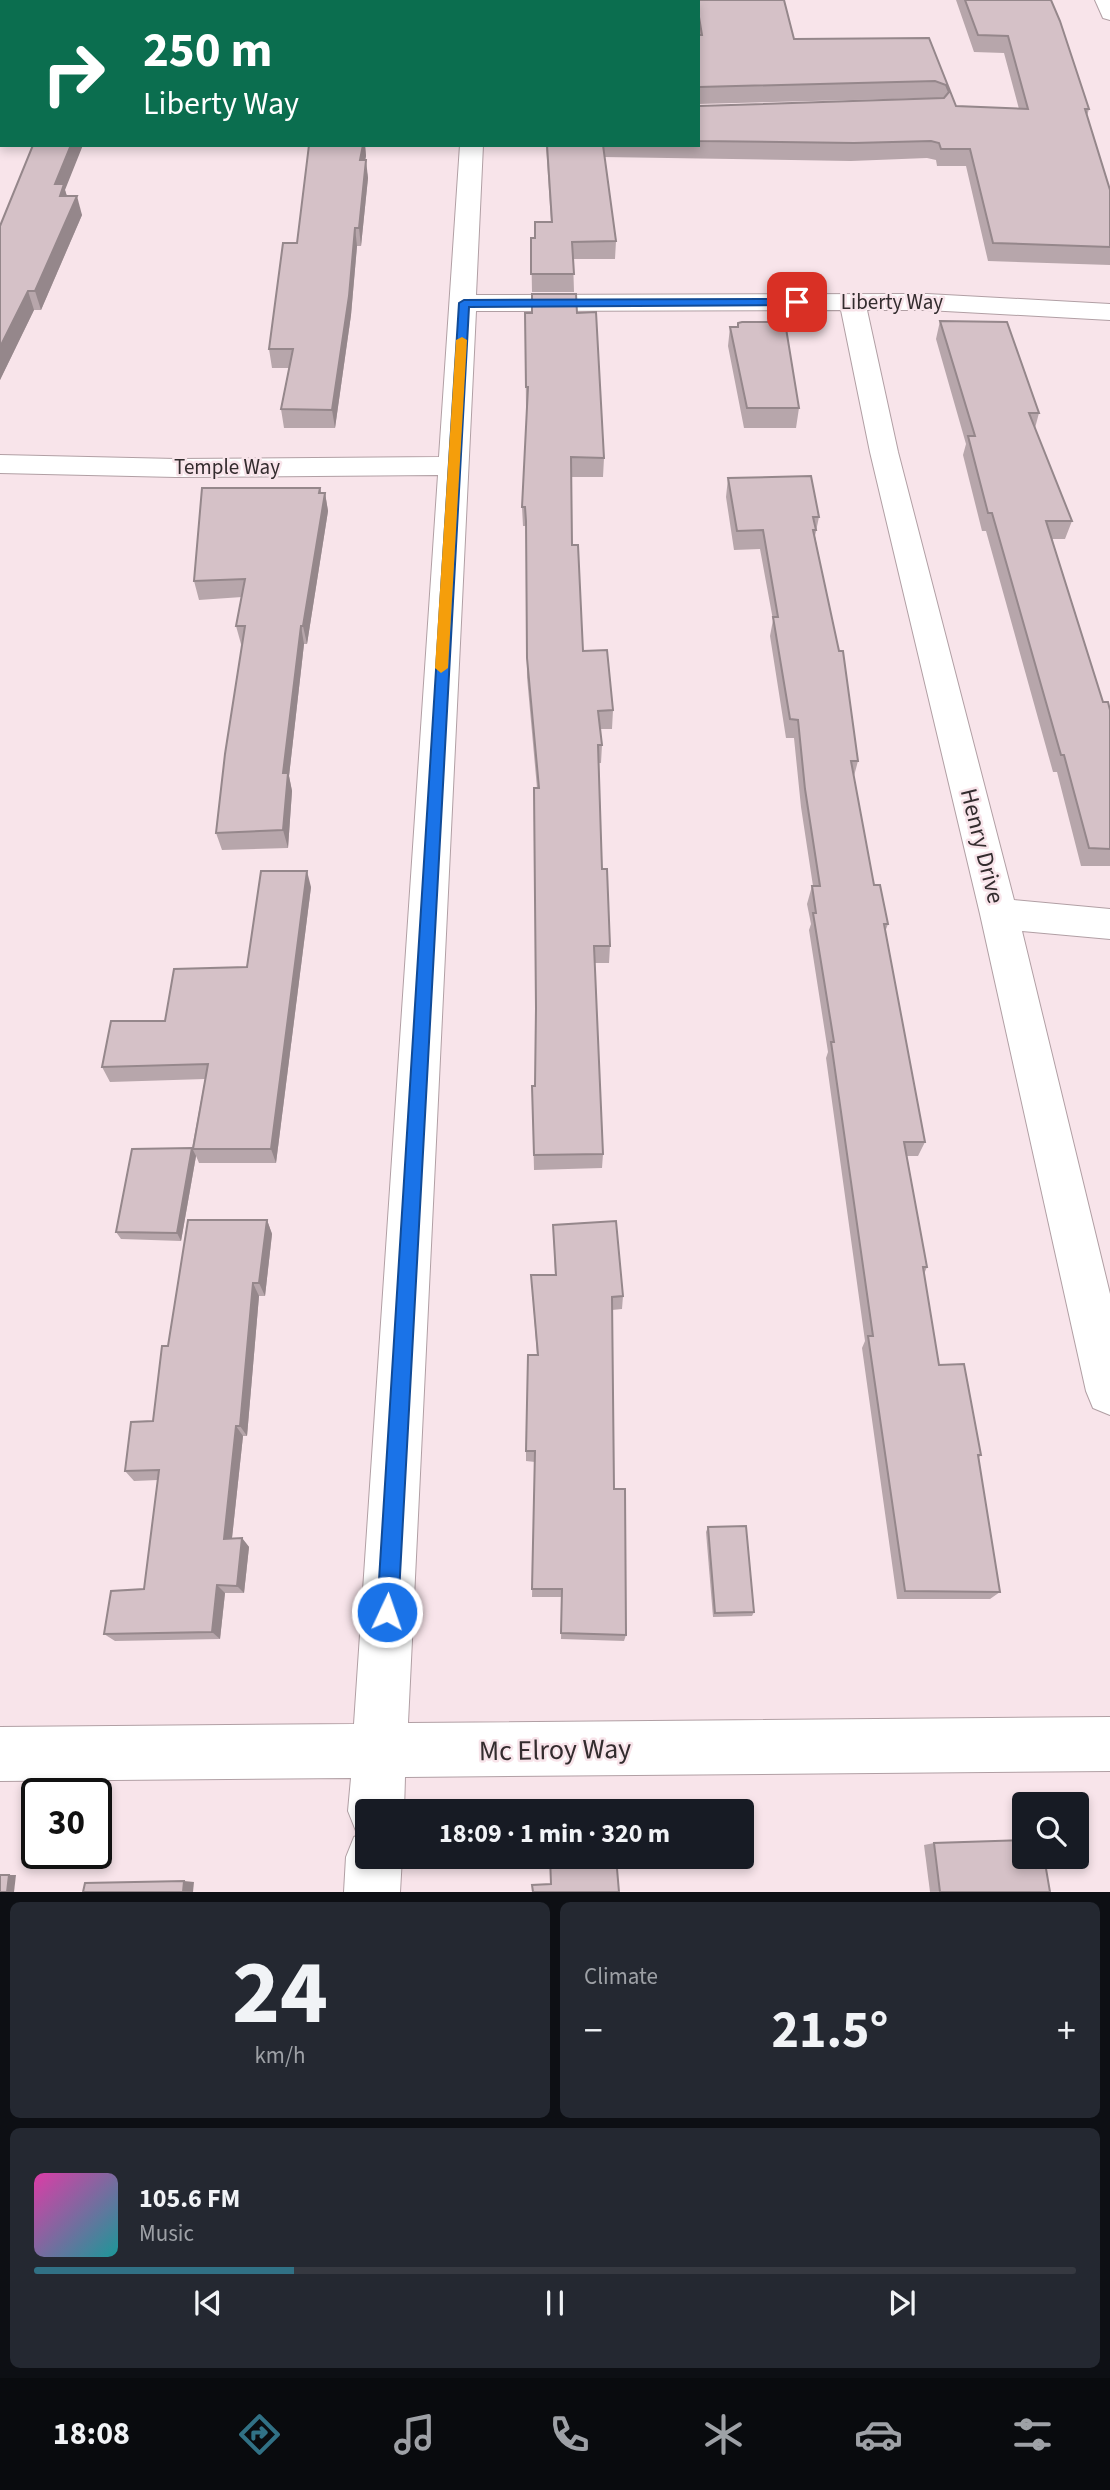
<!DOCTYPE html>
<meta charset="utf-8">
<style>
body{margin:0;font-family:"Source Sans 3",sans-serif;background:#242831;color:#f1f3f6;height:100vh;display:flex;flex-direction:column;font-size:26px;white-space:nowrap}
*{box-sizing:border-box;margin:0}
p{font-size:23px;color:#9ea1a6}
.icon{flex:none;width:38px;height:38px;fill:none;stroke:currentColor;stroke-width:2;stroke-linecap:round;stroke-linejoin:round}
.map{position:relative;height:1892px;overflow:hidden}
.drawer{display:flex;flex-direction:column;gap:10px;padding:10px;background:#0d0f14;flex:1}
.drawer>*{flex:none}
.hud{position:absolute;left:0px;top:0px;width:700px;height:147px;box-shadow:0 4px 10px #0003;background:#0b6e4f;color:#fff;overflow:hidden}
.controls{position:absolute;left:1012px;top:1792px;display:grid;gap:14px}
.controls a{display:grid;place-items:center;width:77px;height:77px;border-radius:7px;background:#171b24;box-shadow:0 4px 10px #0003;font-size:35px}
.speed{position:absolute;left:21px;top:1778px;display:flex;gap:14px;font-size:35px;font-weight:700;text-align:center}
.speed>*{display:grid;place-content:center;width:91px;height:91px;border-radius:50%;background:#171b24;box-shadow:0 4px 10px #0003;line-height:1}
.speed .limit{border:4px solid #111;border-radius:10px;background:#fff;color:#111}
.pin{position:absolute;display:grid;place-items:center;width:60px;height:60px;color:#fff;margin:-30px;border-radius:14px;box-shadow:0 4px 10px #0006}
.me{position:absolute;width:77px;margin:-38px;rotate:3deg;stroke-linejoin:round;filter:drop-shadow(0 0 5px #0008)}
.turn{display:flex;align-items:center;gap:24px;height:147px;padding:0 28px;font-size:32px}
.turn .icon{width:91px;height:91px;stroke-width:2.5}
.turn b{display:block;font-size:49px;line-height:60px}
.big{font-size:52px;font-weight:700;line-height:1.1}
.drawer .card{flex:1;display:flex;flex-direction:column;justify-content:center;gap:10px;min-width:0;padding:0 24px;border-radius:10px;background:#242831}
.drawer .dial{align-items:center;gap:0}
.dial b{font-size:91px;line-height:1}
.song{display:flex;align-items:center;gap:21px}
.cover{width:84px;height:84px;border-radius:10px;background:linear-gradient(135deg,hsl(320 70% 55%),hsl(180 70% 35%))}
.played{height:7px;border-radius:4px;background:linear-gradient(90deg,#317185 25%,#363941 25%)}
.keys{display:flex;justify-content:space-around;direction:ltr}
.heat{display:flex;justify-content:space-between;align-items:center;font-size:38px;direction:ltr}
.drawer .tiles{flex:1;display:grid;gap:10px;grid-template-columns:1fr 1fr}
.card:last-child{grid-column:span 2}
.trip{position:absolute;left:355px;top:1799px;width:399px;height:70px;border-radius:7px;background:#171b24;box-shadow:0 4px 10px #0003;font-weight:700;line-height:70px;text-align:center}
.tabs{display:flex;height:112px;justify-content:space-around;align-items:center;background:#090b0e;color:#9ea1a6}
.tabs .icon{width:49px;height:49px}
.tabs .selected{color:#317185}
.tabs b{font-size:32px;color:#f1f3f6}
.map>svg:first-child{display:block}
.lines{fill:none;stroke-linecap:round;stroke-linejoin:round}
.minor-casing{stroke:#b19fa4;stroke-width:2}
.minor{fill:#fff;fill-rule:evenodd}
.wall{fill:#b7a6ab}
.shaded-wall{fill:#95878b}
.building{fill:#d5c1c7;stroke:#95878b;stroke-width:2}
.route{fill:#1a73e8;stroke:#114b97;stroke-width:2}
.slow{fill:#f59e0b}
.labels{text-anchor:middle;dominant-baseline:central;stroke-width:5;stroke-linejoin:round;paint-order:stroke}
.far-street-label{font-size:21px;fill:#332c2e;stroke:#f8e4ea}
.street-label{font-size:24px;fill:#332c2e;stroke:#f8e4ea}
.near-street-label{font-size:28px;fill:#332c2e;stroke:#f8e4ea}
</style>
<div class="map">
<svg width="1110" height="1892" viewBox="0 0 1110 1892">
<rect width="100%" height="100%" fill="#f8e4ea"/>
<g class="lines">
<defs>
<g id="minor">
<rect x="469" y="0" width="20" height="2"/>
<path d="M1095 0H1110V20L1103 18Z"/>
<rect x="0" y="55" width="2" height="12"/>
<path d="M460 145H483L476 295 927 294 1110 304V320L927 310H867L898 452 1014 900 1110 909V939L1022 931 1110 1294V1415L1093 1408 1086 1391 980 914 870 452 841 310 476 311 408 1723 1110 1717V1771L405 1777 404 1811H368V1857H402L400 1892H344L346 1857 354 1837 363 1833 356 1831 348 1811 351 1778 0 1781V1727L354 1724 438 475 176 477 0 473V455L176 459 439 457Z"/>
</g>
</defs>
<use href="#minor" class="minor-casing"/>
<use href="#minor" class="minor"/>
</g>
<g class="wall">
<path d="M692 0H784L794 39 929 38 956 106 1019 109 1004 53 974 52 956 0H1051L1089 109 1087 116 1110 190V265L988 261 966 166H937L936 160 927 158 851 161 604 157 616 241 615 259H573L574 292H532L531 238H535L551 222 546 145H698V105L699 106 932 98 698 104V2H693Z"/>
<path d="M309 145H365L366 156 365 160 368 178 361 246H357L351 315 335 428H284L281 409 289 368H272L269 349 297 243Z"/>
<path d="M65 190 67 196 82 215 41 310H34L0 380V226Z"/>
<path d="M525 313H577L604 458 603 477H571L572 545 583 651 613 710 612 729H600L602 745 601 763H599L602 869 610 946 609 963H595L603 1154 602 1168 534 1170 532 1086H535L537 788 527 677 526 533V526H523L522 507 527 407H526Z"/>
<path d="M940 321 1039 413 1035 428 1072 521 1065 539H1052L1103 702 1110 710V866H1081L1057 772H1053L986 531H982L963 455 966 444 936 339Z"/>
<path d="M738 323 799 408 796 428H744L728 346 730 327H737Z"/>
<path d="M728 478 819 517 815 536 858 761 854 776 874 885 888 924 885 932 925 1142 918 1156H907L927 1267 924 1274 939 1365 981 1455 978 1458 1000 1592 990 1599H897L862 1348 865 1341 826 1058 828 1052 809 930 811 924 807 904 812 886H813L801 807 794 738H786L770 636 773 620 760 549 734 550 726 497Z"/>
<path d="M320 488 321 493H325L328 511 307 644H304L289 776 292 791 288 848 222 850 216 833 242 644H241L236 626 242 597 199 600 194 581Z"/>
<path d="M311 887 276 1163H199L196 1156 181 1241 121 1239 116 1232 192 1148 205 1079 110 1082 102 1067 165 1021 247 967Z"/>
<path d="M267 1220 272 1234 265 1296H259L247 1436H243L232 1538H242L249 1547 244 1593H225L220 1639 115 1641 104 1634 144 1589 158 1480 134 1481 125 1471 153 1421 168 1346Z"/>
<path d="M553 1225 623 1296 622 1309 612 1310 614 1489 626 1635 624 1641 561 1639 562 1597H532L535 1462 526 1461V1451L537 1355 531 1275H555Z"/>
<path d="M708 1527 754 1612 752 1616 713 1617 706 1532Z"/>
<path d="M934 1843 1050 1892H930L924 1845Z"/>
</g>
<g class="shaded-wall">
<path d="M71 145H83L65 190 69 203 65 215 55 184Z"/>
<path d="M363 145H365L366 156 362 178 360 160Z"/>
<path d="M366 160 368 178 361 246 359 228Z"/>
<path d="M77 196 82 215 41 310 35 291Z"/>
<path d="M355 228 357 246 351 315 335 428 332 410Z"/>
<path d="M28 291 34 310 0 380V347Z"/>
<path d="M320 488 323 505 325 493 328 511 307 644 303 626Z"/>
<path d="M301 626 304 644 289 776 292 791 288 848 283 830V773Z"/>
<path d="M307 871 311 887 276 1163 271 1149Z"/>
<path d="M192 1148 196 1156 181 1241 177 1233Z"/>
<path d="M267 1220 272 1234 265 1296 259 1283Z"/>
<path d="M253 1283 259 1296 247 1436 240 1426Z"/>
<path d="M236 1426 243 1436 231 1547 224 1539Z"/>
<path d="M242 1538 249 1547 244 1593 237 1586Z"/>
<path d="M217 1585 225 1593 220 1639 212 1632Z"/>
<path d="M9 1875H16L14 1892H7Z"/>
<path d="M184 1881 194 1882 193 1892H183Z"/>
</g>
<g class="building">
<path d="M696 0H784L794 39 929 38 956 106 1028 109 1008 36 978 35 965 0H1051L1060 21 1089 109H1085L1110 190V247L993 243 970 149H941L939 143 931 141 854 143 698 141V105L699 106 944 98 949 92 946 85 935 81 699 87 698 88V35H702L698 11V2H697Z"/>
<path d="M33 145H71L55 184H64L60 196H77L35 291H28L0 347V226Z"/>
<path d="M309 145H363L360 160H366L359 228H355L349 296 332 410 281 409 293 349H269L283 243H297Z"/>
<path d="M547 145H603L616 241 572 242 574 274H531V238H535V222H552Z"/>
<path d="M532 294H576L577 313 596 312 604 458 571 457 572 545H578L583 651 607 650 613 710 598 711 602 745H598L602 869H607L610 946H594L603 1154 534 1155 532 1086H535L536 1008 534 788H539L527 658 526 521 525 507H522L528 387H526L525 313H532Z"/>
<path d="M940 321 1007 322 1039 413H1029L1072 521H1046L1103 702H1108L1110 710V849L1089 848 1064 755H1061L992 513H988L968 436H975Z"/>
<path d="M742 322H785L799 408H747L730 327H738V323Z"/>
<path d="M811 476 819 517H813L816 530H813L839 651H843L858 761H851L874 885H880L888 924H884L925 1142H904L927 1267H923L939 1365 964 1364 981 1455H978L1000 1592 905 1591 868 1336H873L831 1042H834L813 913H816L812 886H820L805 789 798 720 790 719 773 617H778L763 530 737 531 728 478Z"/>
<path d="M202 488H320L319 493H325L303 626H301L283 773H288L283 830 216 833 225 754 245 626H236L245 579 194 581Z"/>
<path d="M261 871H307L271 1149H193L208 1064 102 1067 111 1021H165L174 969 247 967Z"/>
<path d="M192 1148 177 1233 116 1232 132 1149Z"/>
<path d="M188 1220H267L259 1283H253L240 1426H236L224 1539 242 1538 237 1586 217 1585 212 1632 104 1634 111 1591 144 1589 159 1470 125 1471 131 1422 153 1421 162 1346H168Z"/>
<path d="M616 1221 623 1296 612 1297 614 1489H625L626 1635 561 1633 562 1589H532L535 1451H526L528 1355H538L531 1275H556L553 1225Z"/>
<path d="M746 1526 754 1612 715 1613 708 1527Z"/>
<path d="M1024 1840V1857H1044L1050 1892H940L934 1843Z"/>
<path d="M550 1857H616L619 1892H533L532 1885 551 1884Z"/>
<path d="M0 1875H9L7 1892H0Z"/>
<path d="M184 1881 183 1892H83L85 1883Z"/>
</g>
<path class="route" d="M797 299 800 300V305L469 307 398 1612 395 1619 387 1622 380 1619 377 1612 459 303 464 300Z"/>
<path class="slow" d="M462 337 467 340 448 668 441 673 435 668 456 340Z"/>
<g class="labels">
<g class="far-street-label">
<text x="892" y="302">Liberty Way</text>
<text x="227" y="467">Temple Way</text>
</g>
<g class="street-label">
<text transform="translate(982 846) rotate(76)">Henry Drive</text>
</g>
<g class="near-street-label">
<text transform="translate(555 1750) rotate(-1)">Mc Elroy Way</text>
</g>
</g>
</svg>
<div class="controls">
<a><svg class="icon" aria-label="search" viewBox="0 0 24 24"><circle cx="10" cy="10" r="6"/><path d="M15 15l6 6"/></svg></a>
</div>
<div class="speed"><div class="limit">30</div></div>
<div class="pin" style="left:797px;top:302px;background:#d93025"><svg class="icon" aria-label="arrive" viewBox="0 0 24 24"><path d="M6 21V4h12l-3 4 3 4H6"/></svg></div>
<svg class="me" style="left:387px;top:1612px" viewBox="-20 -20 40 40"><circle r="17" fill="#1a73e8" stroke="#fff" stroke-width="3"/><path d="M0-11L8 9 0 5-8 9z" fill="#fff"/></svg>
<div class="trip">18:09 · 1 min · 320 m</div>
<div class="hud">
<div class="turn"><svg class="icon" aria-label="right" viewBox="0 0 24 24"><path d="M7 20v-9h11M14 6l5 5-5 5"/></svg><div><b>250 m</b>Liberty Way</div></div>
</div>
</div>
<section class="drawer">
<div class="tiles">
<div class="card dial"><b>24</b><p>km/h</p></div>
<div class="card"><p>Climate</p>
<div class="heat"><a>−</a><b class="big">21.5°</b><a>+</a></div>
</div>
<div class="card">
<div class="song"><i class="cover"></i><div><b>105.6 FM</b><p>Music</p></div></div>
<div class="played"></div>
<div class="keys"><svg class="icon" aria-label="previous" viewBox="0 0 24 24"><path d="M18 5L8 12l10 7zM5 5v14"/></svg><svg class="icon" aria-label="pause" viewBox="0 0 24 24"><path d="M8 5v14M16 5v14"/></svg><svg class="icon" aria-label="next" viewBox="0 0 24 24"><path d="M6 5l10 7-10 7zM19 5v14"/></svg></div>
</div>
</div>
</section>
<nav class="tabs">
<b>18:08</b>
<svg class="icon selected" aria-label="directions" viewBox="0 0 24 24"><path d="M12 3l9 9-9 9-9-9zM9 14v-3h6M13 9l2 2-2 2"/></svg>
<svg class="icon" aria-label="music" viewBox="0 0 24 24"><path d="M9 18V5l10-2v13"/><circle cx="6" cy="18" r="3"/><circle cx="16" cy="16" r="3"/></svg>
<svg class="icon" aria-label="phone" viewBox="0 0 24 24"><path d="M5 4h4l2 5-3 2q2 4 5 5l2-3 5 2v4C11 20 4 13 5 4z"/></svg>
<svg class="icon" aria-label="climate" viewBox="0 0 24 24"><path d="M12 3v18M4 7l16 10M4 17L20 7"/></svg>
<svg class="icon" aria-label="car" viewBox="0 0 24 24"><path d="M5 17H2v-5l4-1 3-4h7l3 4 3 1v5h-3M9 17h6M6 11h13"/><circle cx="7" cy="17" r="2"/><circle cx="17" cy="17" r="2"/></svg>
<svg class="icon" aria-label="filters" viewBox="0 0 24 24"><path d="M4 7h16M4 17h16"/><circle cx="9" cy="7" r="2"/><circle cx="15" cy="17" r="2"/></svg>
</nav>
